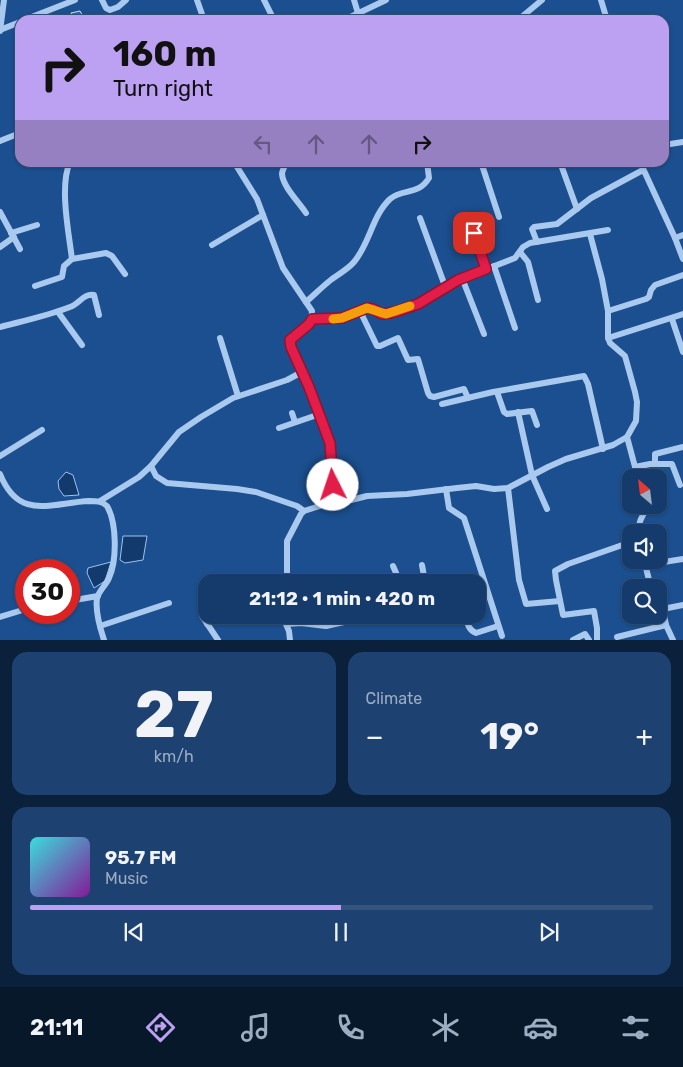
<!DOCTYPE html>
<meta charset="utf-8">
<style>
body{margin:0;font-family:Rubik,sans-serif;background:#1d4271;color:#f1f3f6;height:100vh;display:flex;flex-direction:column;font-size:19px;white-space:nowrap}
*{box-sizing:border-box;margin:0}
p{font-size:16px;color:#9dadc1}
.icon{flex:none;width:28px;height:28px;fill:none;stroke:currentColor;stroke-width:2;stroke-linecap:round;stroke-linejoin:round}
.map{position:relative;height:640px;overflow:hidden}
.panel{display:flex;flex-direction:column;gap:12px;padding:12px;background:#0b203b;flex:1}
.panel>*{flex:none}
.top-card{position:absolute;left:15px;top:15px;width:654px;height:152px;border-radius:15px;box-shadow:0 1px 4px #0004,0 0 0 1px #33557e;background:#bca0f2;color:#111;overflow:hidden}
.needle{width:32px;rotate:332deg}
.controls{position:absolute;left:622px;top:469px;display:grid;gap:10px}
.controls a{display:grid;place-items:center;width:45px;height:45px;border-radius:10px;background:#143b6b;box-shadow:0 1px 4px #0004,0 0 0 1px #33557e;font-size:25px}
.speed{position:absolute;left:15px;top:559px;display:flex;gap:10px;font-size:25px;font-weight:700;text-align:center}
.speed>*{display:grid;place-content:center;width:65px;height:65px;border-radius:50%;background:#143b6b;box-shadow:0 1px 4px #0004,0 0 0 1px #33557e;line-height:1}
.speed .limit{border:8px solid #d22;background:#fff;color:#111}
.pin{position:absolute;display:grid;place-items:center;width:42px;height:42px;color:#fff;margin:-21px;border-radius:10px;box-shadow:0 2px 8px #0006}
.me{position:absolute;width:55px;margin:-28px;rotate:356deg;stroke-linejoin:round;filter:drop-shadow(0 0 4px #0008)}
.turn{display:flex;align-items:center;gap:18px;height:105px;padding:0 15px;font-size:22px}
.turn .icon{width:65px;height:65px;stroke-width:2.5}
.turn b{display:block;font-size:35px;line-height:42px}
.lanes{display:flex;align-items:center;height:48px;padding:0 15px;background:#0003;justify-content:center;gap:25px;direction:ltr}
.lanes .off{opacity:.35}
.big{font-size:38px;font-weight:700;line-height:1.1}
.panel .widget{flex:1;display:flex;flex-direction:column;justify-content:center;gap:8px;min-width:0;padding:0 18px;border-radius:15px;background:#1d4271}
.panel .dial{align-items:center;gap:0}
.dial b{font-size:65px;line-height:1}
.song{display:flex;align-items:center;gap:15px}
.cover{width:60px;height:60px;border-radius:8px;background:linear-gradient(135deg,hsl(180 70% 55%),hsl(290 70% 35%))}
.played{height:5px;border-radius:2px;background:linear-gradient(90deg,#bca0f2 50%,#33557e 50%)}
.keys{display:flex;justify-content:space-around;direction:ltr}
.heat{display:flex;justify-content:space-between;align-items:center;font-size:28px;direction:ltr}
.panel .tiles{flex:1;display:grid;gap:12px;grid-template-columns:1fr 1fr}
.widget:last-child{grid-column:span 2}
.trip{position:absolute;left:198px;top:574px;width:288px;height:50px;border-radius:15px;background:#143b6b;box-shadow:0 1px 4px #0004,0 0 0 1px #33557e;font-weight:700;line-height:50px;text-align:center}
.tab-bar{display:flex;height:80px;justify-content:space-around;align-items:center;background:#08182b;color:#9dadc1}
.tab-bar .icon{width:35px;height:35px}
.tab-bar .selected{color:#bca0f2}
.tab-bar b{font-size:22px;color:#f1f3f6}
.map>svg:first-child{display:block}
.water{fill:#123a6d;stroke:#9cc4f0}
.building{fill:#2a66ad;stroke:#cfe3fa}
.lines{fill:none;stroke-linecap:round;stroke-linejoin:round}
.minor{stroke:#a9c9ee;stroke-width:6}
.route-casing{stroke:#92132f;stroke-width:12}
.route{stroke:#e11d48;stroke-width:9}
.slow{stroke:#f59e0b;stroke-width:9}
</style>
<div class="map">
<svg width="683" height="640" viewBox="0 0 683 640">
<rect width="100%" height="100%" fill="#1b4f8f"/>
<g class="water">
<path d="M66 472 73 475 79 495 64 496 59 489 58 481Z"/>
<path d="M123 536H147L143 560 125 563 120 560Z"/>
<path d="M111 562 105 581 94 588 87 573 88 568Z"/>
</g>
<path class="building" d="M80 11 84 18 74 20 71 13Z"/>
<g class="lines">
<g class="minor">
<path d="M102 0 106 8 110 10 118 7 126 0"/>
<path d="M197 0 204 20"/>
<path d="M264 0 274 20"/>
<path d="M354 0 360 20"/>
<path d="M601 0 607 20"/>
<path d="M24 20 75 0"/>
<path d="M344 20 386 0"/>
<path d="M518 20 542 0"/>
<path d="M0 30 20 22"/>
<path d="M0 31 4 0"/>
<path d="M0 141 20 133"/>
<path d="M664 145 683 142"/>
<path d="M70 162C59 186 69 234 72 259L106 253 112 256 125 274"/>
<path d="M234 162 257 199 283 268 312 311C312 328 300 329 290 340L291 347 309 387 330 443 331 471 336 498 335 501 304 511 301 514 287 541V574L284 582"/>
<path d="M287 162C285 166 282 170 282 174 283 187 299 202 306 213"/>
<path d="M481 162 499 217"/>
<path d="M560 162 577 209"/>
<path d="M640 162 675 238 683 259"/>
<path d="M562 166 571 162"/>
<path d="M0 212 20 249"/>
<path d="M420 218 445 286"/>
<path d="M11 233 37 225"/>
<path d="M474 233 486 269"/>
<path d="M590 234 602 279 608 311V338L610 343 625 356 635 392 637 402 636 421 627 437 638 478"/>
<path d="M675 238 683 235"/>
<path d="M537 242 532 229 534 227 557 224 591 198 643 170"/>
<path d="M212 245 263 215"/>
<path d="M0 247 14 237"/>
<path d="M520 252 528 262 538 300"/>
<path d="M494 266 515 328"/>
<path d="M462 278 484 334"/>
<path d="M35 286 62 277 64 266 72 259"/>
<path d="M306 302C315 294 323 286 332 279 339 274 348 269 354 262 370 243 372 216 390 199 403 188 418 196 429 178L427 162"/>
<path d="M360 311 377 346H380L398 338 408 360 418 359 428 393 430 396 434 397 464 389 468 398"/>
<path d="M608 311 646 299 649 297 651 290 655 285 683 275"/>
<path d="M58 312 82 345"/>
<path d="M312 319 342 318 367 308 386 314 418 304 458 280 515 258 523 247 530 243 608 230"/>
<path d="M672 319 683 352"/>
<path d="M0 327C23 321 47 316 70 307 79 304 84 293 94 295L99 315"/>
<path d="M220 338 238 396"/>
<path d="M608 338 683 314"/>
<path d="M497 392 504 412 507 414 532 411 537 425"/>
<path d="M442 404 493 392 584 376 588 384 603 449"/>
<path d="M518 412 532 475 547 509"/>
<path d="M292 413 295 422"/>
<path d="M279 428 320 414"/>
<path d="M0 456 42 430"/>
<path d="M655 464V454L683 447"/>
<path d="M151 466 156 476 167 483 237 489 256 492 297 506 304 511"/>
<path d="M635 467 650 464H672L680 485"/>
<path d="M0 474C19 521 50 503 89 501 96 501 102 501 107 506 117 523 117 561 109 578 106 585 99 591 97 598 95 611 100 628 104 640"/>
<path d="M508 488 519 580 526 604 560 601"/>
<path d="M446 489 449 508 464 518 502 636"/>
<path d="M100 501 139 477 151 466 179 432 201 417 233 398 287 380 302 372"/>
<path d="M335 501 351 500 367 496 407 494 457 488 476 486 494 489 508 488 548 467 566 459 613 445 627 437"/>
<path d="M640 532C637 517 646 516 646 505"/>
<path d="M644 560 651 588"/>
<path d="M422 565 425 582"/>
<path d="M645 565 683 559"/>
<path d="M393 566 400 582"/>
<path d="M69 601 98 596"/>
<path d="M659 601 663 609 666 625 673 640"/>
<path d="M663 609 683 605"/>
<path d="M282 615 289 631 290 640"/>
<path d="M465 615C467 622 468 630 476 633L498 626"/>
<path d="M202 616 218 640"/>
<path d="M0 617 26 609"/>
<path d="M207 624 223 615"/>
<path d="M287 624 301 623 326 626 353 620 375 618 385 615"/>
<path d="M100 626 169 603"/>
<path d="M617 637 666 625"/>
<path d="M573 640 585 634 589 640"/>
<path d="M597 640V628L594 611 563 615 556 580 555 571 568 564 631 542"/>
</g>
</g>
<g class="lines">
<defs>
<path id="route" d="M333 485 330 443 309 387 291 347 290 340 309 324 312 319 342 318 367 308 373 309 382 314 395 312 418 304 458 280 486 269 474 233"/>
</defs>
<use href="#route" class="route-casing"/>
<use href="#route" class="route"/>
<path class="slow" d="M333 319 342 318 367 308 386 314 410 306"/>
</g>
</svg>
<div class="controls">
<a><svg class="needle" viewBox="-14 -14 28 28"><path d="M0-13l5 13h-10z" fill="#e53935"/><path d="M0 13l5-13h-10z" fill="#9dadc1"/></svg></a>
<a><svg class="icon" aria-label="sound" viewBox="0 0 24 24"><path d="M4 9h4l5-4v14l-5-4H4zM17 9q2 3 0 6"/></svg></a>
<a><svg class="icon" aria-label="search" viewBox="0 0 24 24"><circle cx="10" cy="10" r="6"/><path d="M15 15l6 6"/></svg></a>
</div>
<div class="speed"><div class="limit">30</div></div>
<div class="pin" style="left:474px;top:233px;background:#d93025"><svg class="icon" aria-label="arrive" viewBox="0 0 24 24"><path d="M6 21V4h12l-3 4 3 4H6"/></svg></div>
<svg class="me" style="left:333px;top:485px" viewBox="-20 -20 40 40"><circle r="19" fill="#fff"/><path d="M0-13L10 11 0 6-10 11z" fill="#e11d48"/></svg>
<div class="trip">21:12 · 1 min · 420 m</div>
<div class="top-card">
<div class="turn"><svg class="icon" aria-label="right" viewBox="0 0 24 24"><path d="M7 20v-9h11M14 6l5 5-5 5"/></svg><div><b>160 m</b>Turn right</div></div>
<div class="lanes"><svg class="icon off" aria-label="left" viewBox="0 0 24 24"><path d="M17 20v-9H6M10 6l-5 5 5 5"/></svg><svg class="icon off" aria-label="ahead" viewBox="0 0 24 24"><path d="M12 20V5M6 11l6-6 6 6"/></svg><svg class="icon off" aria-label="ahead" viewBox="0 0 24 24"><path d="M12 20V5M6 11l6-6 6 6"/></svg><svg class="icon" aria-label="right" viewBox="0 0 24 24"><path d="M7 20v-9h11M14 6l5 5-5 5"/></svg></div>
</div>
</div>
<section class="panel">
<div class="tiles">
<div class="widget dial"><b>27</b><p>km/h</p></div>
<div class="widget"><p>Climate</p>
<div class="heat"><a>−</a><b class="big">19°</b><a>+</a></div>
</div>
<div class="widget">
<div class="song"><i class="cover"></i><div><b>95.7 FM</b><p>Music</p></div></div>
<div class="played"></div>
<div class="keys"><svg class="icon" aria-label="previous" viewBox="0 0 24 24"><path d="M18 5L8 12l10 7zM5 5v14"/></svg><svg class="icon" aria-label="pause" viewBox="0 0 24 24"><path d="M8 5v14M16 5v14"/></svg><svg class="icon" aria-label="next" viewBox="0 0 24 24"><path d="M6 5l10 7-10 7zM19 5v14"/></svg></div>
</div>
</div>
</section>
<nav class="tab-bar">
<b>21:11</b>
<svg class="icon selected" aria-label="directions" viewBox="0 0 24 24"><path d="M12 3l9 9-9 9-9-9zM9 14v-3h6M13 9l2 2-2 2"/></svg>
<svg class="icon" aria-label="music" viewBox="0 0 24 24"><path d="M9 18V5l10-2v13"/><circle cx="6" cy="18" r="3"/><circle cx="16" cy="16" r="3"/></svg>
<svg class="icon" aria-label="phone" viewBox="0 0 24 24"><path d="M5 4h4l2 5-3 2q2 4 5 5l2-3 5 2v4C11 20 4 13 5 4z"/></svg>
<svg class="icon" aria-label="climate" viewBox="0 0 24 24"><path d="M12 3v18M4 7l16 10M4 17L20 7"/></svg>
<svg class="icon" aria-label="car" viewBox="0 0 24 24"><path d="M5 17H2v-5l4-1 3-4h7l3 4 3 1v5h-3M9 17h6M6 11h13"/><circle cx="7" cy="17" r="2"/><circle cx="17" cy="17" r="2"/></svg>
<svg class="icon" aria-label="filters" viewBox="0 0 24 24"><path d="M4 7h16M4 17h16"/><circle cx="9" cy="7" r="2"/><circle cx="15" cy="17" r="2"/></svg>
</nav>
